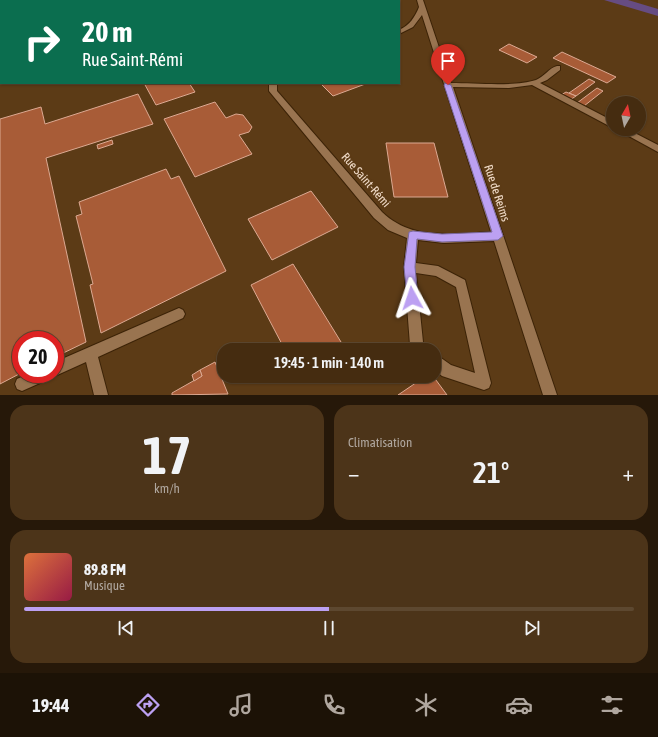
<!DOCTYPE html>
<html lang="fr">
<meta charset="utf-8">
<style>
body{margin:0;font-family:"Asap Condensed",sans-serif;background:#4c3419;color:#f1f3f6;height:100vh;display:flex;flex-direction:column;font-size:15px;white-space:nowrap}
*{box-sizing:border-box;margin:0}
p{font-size:13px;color:#b0a79f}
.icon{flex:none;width:22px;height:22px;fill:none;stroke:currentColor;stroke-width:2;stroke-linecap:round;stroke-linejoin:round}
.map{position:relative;height:395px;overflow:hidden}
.sheet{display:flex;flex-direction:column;gap:10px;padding:10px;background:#261809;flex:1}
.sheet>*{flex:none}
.guide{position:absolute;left:0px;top:0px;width:400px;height:84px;box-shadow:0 1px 3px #0004,0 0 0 1px #5d4830;background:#0b6e4f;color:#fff;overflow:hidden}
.needle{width:26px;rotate:9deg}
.tools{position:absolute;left:606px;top:96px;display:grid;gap:8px}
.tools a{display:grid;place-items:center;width:40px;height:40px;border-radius:50%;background:#452c10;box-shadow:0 1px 3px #0004,0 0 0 1px #5d4830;font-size:20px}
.speed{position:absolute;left:12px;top:331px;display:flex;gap:8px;font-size:20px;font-weight:700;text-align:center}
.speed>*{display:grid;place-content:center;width:52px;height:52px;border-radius:50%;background:#452c10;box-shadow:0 1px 3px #0004,0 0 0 1px #5d4830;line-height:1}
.speed .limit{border:6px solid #d22;background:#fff;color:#111}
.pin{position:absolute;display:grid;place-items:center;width:34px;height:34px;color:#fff;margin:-41px -17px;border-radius:50% 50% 50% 0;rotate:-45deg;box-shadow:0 0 4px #0007}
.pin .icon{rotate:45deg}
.me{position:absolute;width:44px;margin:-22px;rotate:355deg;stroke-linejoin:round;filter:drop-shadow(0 0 3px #0008)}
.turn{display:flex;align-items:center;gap:14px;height:84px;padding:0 16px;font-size:18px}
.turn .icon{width:52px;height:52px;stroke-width:2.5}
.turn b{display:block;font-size:28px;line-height:34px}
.big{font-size:30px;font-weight:600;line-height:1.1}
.sheet .tile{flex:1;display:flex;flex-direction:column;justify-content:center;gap:6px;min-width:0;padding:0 14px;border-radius:16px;background:#4c3419}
.sheet .dial{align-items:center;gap:0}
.dial b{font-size:52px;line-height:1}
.song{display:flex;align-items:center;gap:12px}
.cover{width:48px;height:48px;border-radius:6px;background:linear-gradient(135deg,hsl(20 70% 55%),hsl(340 70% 35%))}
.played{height:4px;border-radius:2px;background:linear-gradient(90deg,#bca0f2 50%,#5d4830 50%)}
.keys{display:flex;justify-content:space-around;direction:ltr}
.heat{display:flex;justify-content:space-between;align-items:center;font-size:22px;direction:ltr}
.sheet .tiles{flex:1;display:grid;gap:10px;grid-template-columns:1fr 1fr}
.tile:last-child{grid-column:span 2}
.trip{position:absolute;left:217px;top:343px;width:224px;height:40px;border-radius:16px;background:#452c10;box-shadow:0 1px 3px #0004,0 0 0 1px #5d4830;font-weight:600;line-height:40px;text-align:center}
.tabs{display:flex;height:64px;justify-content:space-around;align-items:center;background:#1c1206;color:#b0a79f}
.tabs .icon{width:28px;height:28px}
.tabs .active{color:#bca0f2}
.tabs b{font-size:18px;color:#f1f3f6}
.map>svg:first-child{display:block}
.green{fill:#664c82}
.building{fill:#a85c37;stroke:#dca992}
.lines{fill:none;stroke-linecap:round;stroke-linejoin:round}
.minor-casing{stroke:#3c2307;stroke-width:2}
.minor{fill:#997450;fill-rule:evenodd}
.route{fill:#bca0f2;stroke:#7a689d}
.labels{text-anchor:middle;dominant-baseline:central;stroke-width:4;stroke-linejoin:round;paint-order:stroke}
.street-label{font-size:12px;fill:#f1dcc9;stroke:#5c3b16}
</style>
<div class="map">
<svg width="658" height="395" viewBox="0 0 658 395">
<rect width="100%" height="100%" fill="#5c3b16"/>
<path class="green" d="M604 0H628L658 9V16Z"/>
<g class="building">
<path d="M277 0H337L338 1H274Z"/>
<path d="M509 44 537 57 527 63 499 50Z"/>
<path d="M562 52 616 77 607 83 553 58Z"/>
<path d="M589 79 595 82 576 96 569 93Z"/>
<path d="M144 83H189L195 92 156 105Z"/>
<path d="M320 83H368L333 96Z"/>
<path d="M597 88 603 91 584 106 577 103Z"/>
<path d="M566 92 576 96 570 100 561 95Z"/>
<path d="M138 94 153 124 46 158 86 342 55 357V340H21V373L0 384V119L41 107 45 124Z"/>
<path d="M215 102 226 118 236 114 243 115 252 127 249 132 239 135 252 154 195 177 164 119Z"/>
<path d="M112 140 113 144 98 149 97 145Z"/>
<path d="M386 143H434L448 197H394Z"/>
<path d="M166 169 171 179 179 176 226 271 101 333 90 285 93 284 76 216 82 214 79 202Z"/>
<path d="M311 191 338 227 272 260 248 219Z"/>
<path d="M293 264 341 342 327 350H285L251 285Z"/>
<path d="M215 362 228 394 172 395V393L202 376 200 370Z"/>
<path d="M200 370 202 376 194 381 192 375Z"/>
<path d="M426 376H433L447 395H398Z"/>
</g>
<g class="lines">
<defs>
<g id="minor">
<path d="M417 0H423L451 83C475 83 515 87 536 80 544 77 549 68 557 66H560V70L547 80 540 83 613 121V128L532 85 509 88 453 87 557 395H543L494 241 444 243 418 240 416 263 438 266 465 280 491 383 489 388 484 390 442 376 434 369V353L451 365 475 373 456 287 436 276 416 273 423 342 429 350H412L410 345 404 267 407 238 388 230 374 218 269 91V83H277V91L382 212C412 241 452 234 491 232L422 15 413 27 399 34V30C410 25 415 17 419 7Z"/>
<path d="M616 129H627L658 145V152Z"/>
<path d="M179 308 183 310 185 314 183 318 98 357 108 395H94L86 362 55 376 51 374 49 379 22 391 17 389 15 384 17 379 28 374H55V362Z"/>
</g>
</defs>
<use href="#minor" class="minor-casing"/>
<use href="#minor" class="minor"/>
</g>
<path class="route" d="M445 83 451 85 503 236 498 240 442 242 417 239 415 267 418 298 416 302 412 303 409 302 407 298 404 267 409 232 413 231 442 234 492 232 444 85Z"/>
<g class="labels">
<g class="street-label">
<text transform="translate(366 180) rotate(49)">Rue Saint-Rémi</text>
<text transform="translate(497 193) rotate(72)">Rue de Reims</text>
</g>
</g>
</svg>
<div class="tools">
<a><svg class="needle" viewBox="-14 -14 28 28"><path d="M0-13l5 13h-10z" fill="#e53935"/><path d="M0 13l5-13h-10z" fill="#b0a79f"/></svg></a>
</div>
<div class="speed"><div class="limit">20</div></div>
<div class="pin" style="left:448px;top:85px;background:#d93025"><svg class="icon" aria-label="arrive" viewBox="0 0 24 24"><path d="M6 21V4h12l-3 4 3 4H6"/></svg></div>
<svg class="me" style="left:412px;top:298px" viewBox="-20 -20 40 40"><path d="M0-17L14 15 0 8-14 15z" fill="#bca0f2" stroke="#fff" stroke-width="4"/></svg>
<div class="trip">19:45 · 1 min · 140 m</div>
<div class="guide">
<div class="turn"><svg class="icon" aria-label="right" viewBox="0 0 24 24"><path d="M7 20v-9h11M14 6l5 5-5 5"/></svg><div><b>20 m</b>Rue Saint-Rémi</div></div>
</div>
</div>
<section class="sheet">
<div class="tiles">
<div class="tile dial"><b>17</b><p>km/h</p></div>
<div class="tile"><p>Climatisation</p>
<div class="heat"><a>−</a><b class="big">21°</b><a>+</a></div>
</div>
<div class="tile">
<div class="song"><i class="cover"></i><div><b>89.8 FM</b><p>Musique</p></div></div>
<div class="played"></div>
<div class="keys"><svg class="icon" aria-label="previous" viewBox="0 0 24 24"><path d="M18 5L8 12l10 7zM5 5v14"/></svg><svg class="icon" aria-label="pause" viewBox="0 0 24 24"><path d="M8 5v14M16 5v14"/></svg><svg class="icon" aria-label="next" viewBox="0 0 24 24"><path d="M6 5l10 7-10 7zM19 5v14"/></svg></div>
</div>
</div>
</section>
<nav class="tabs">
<b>19:44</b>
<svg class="icon active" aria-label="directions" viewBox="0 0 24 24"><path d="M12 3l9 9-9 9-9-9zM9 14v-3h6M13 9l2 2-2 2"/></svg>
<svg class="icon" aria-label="music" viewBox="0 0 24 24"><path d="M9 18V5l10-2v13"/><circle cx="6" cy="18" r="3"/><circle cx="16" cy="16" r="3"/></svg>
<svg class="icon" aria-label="phone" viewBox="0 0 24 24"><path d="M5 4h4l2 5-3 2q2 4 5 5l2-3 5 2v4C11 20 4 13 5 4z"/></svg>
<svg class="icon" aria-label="climate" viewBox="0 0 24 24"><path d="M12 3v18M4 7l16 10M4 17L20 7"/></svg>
<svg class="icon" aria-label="car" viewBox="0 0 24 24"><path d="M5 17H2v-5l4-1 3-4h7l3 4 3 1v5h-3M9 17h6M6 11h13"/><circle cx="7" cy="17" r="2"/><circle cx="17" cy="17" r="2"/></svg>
<svg class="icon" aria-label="filters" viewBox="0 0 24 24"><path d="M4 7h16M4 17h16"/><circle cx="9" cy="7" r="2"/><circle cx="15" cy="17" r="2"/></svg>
</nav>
